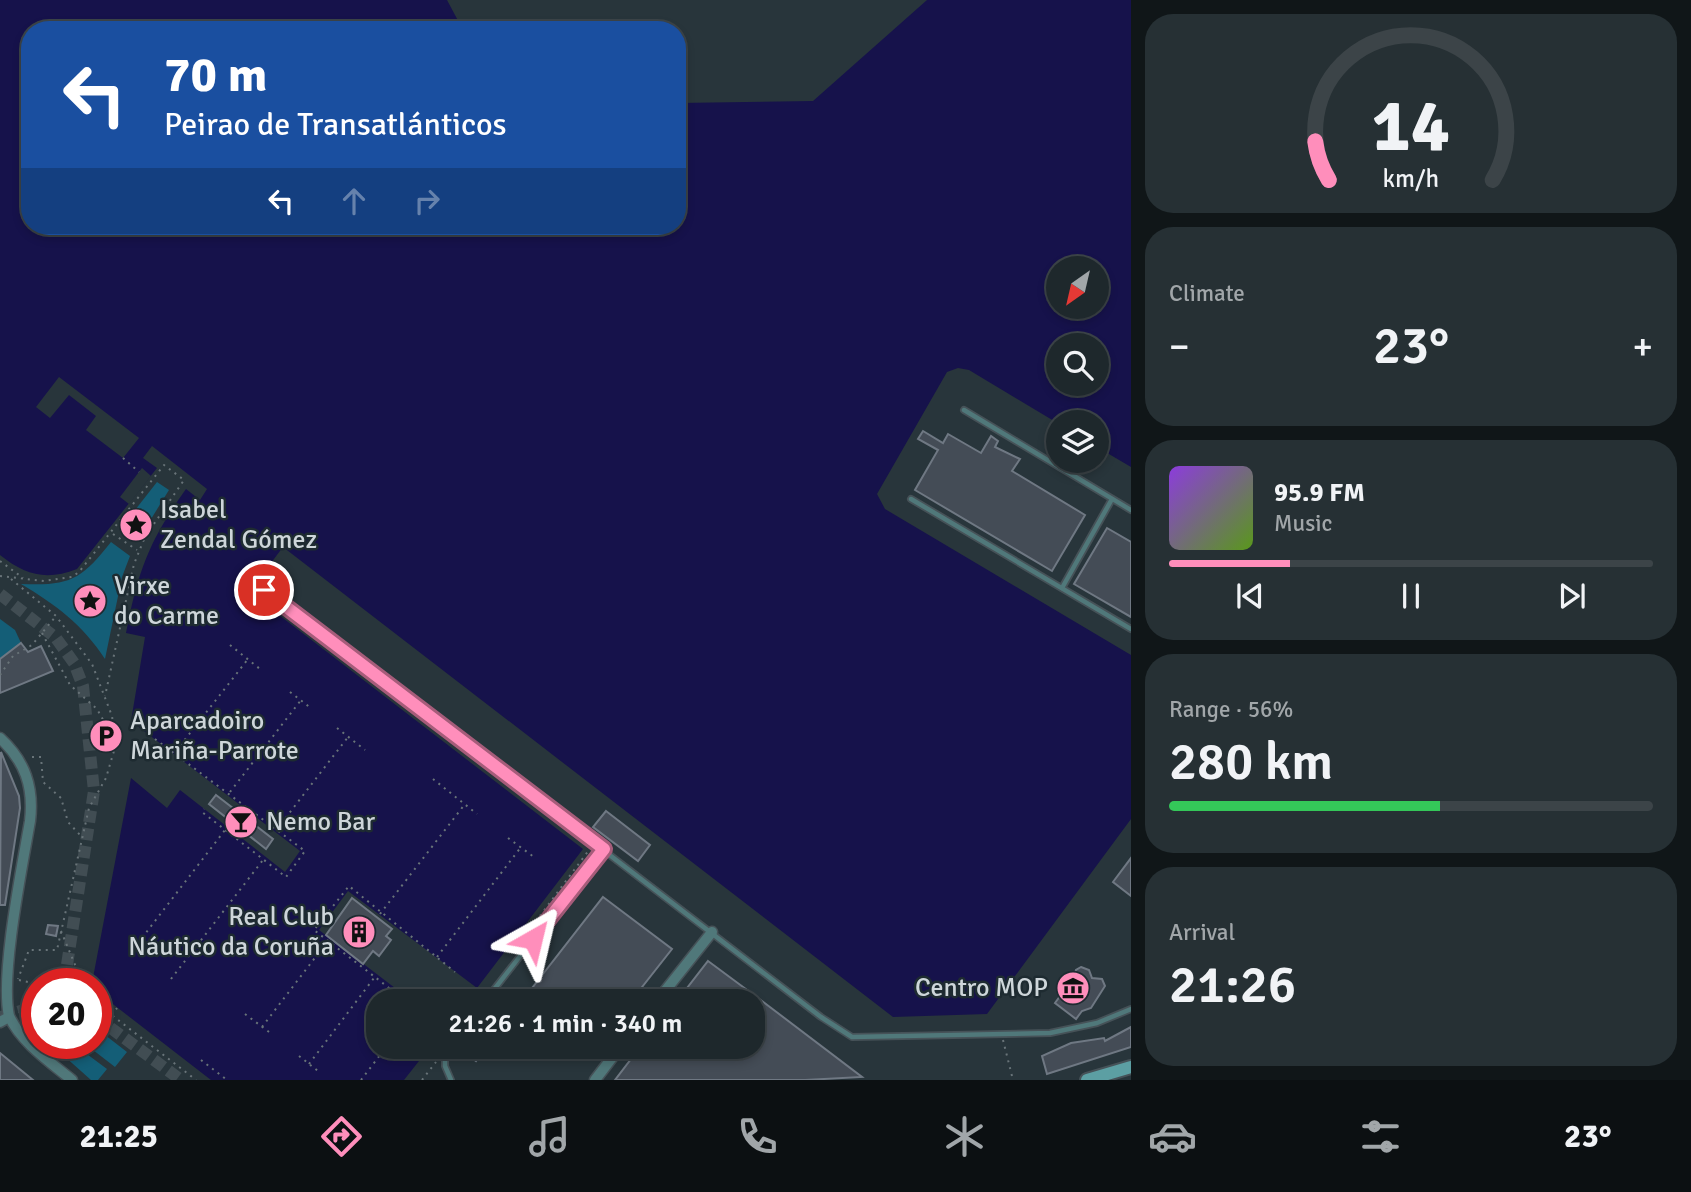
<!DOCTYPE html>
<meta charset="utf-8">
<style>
body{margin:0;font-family:Signika,sans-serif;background:#263034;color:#f1f3f6;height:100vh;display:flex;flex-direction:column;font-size:26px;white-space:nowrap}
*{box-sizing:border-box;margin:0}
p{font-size:23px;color:#a1a6a9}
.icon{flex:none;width:38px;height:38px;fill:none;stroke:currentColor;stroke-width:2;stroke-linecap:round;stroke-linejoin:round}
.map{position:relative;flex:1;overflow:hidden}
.drawer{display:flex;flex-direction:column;gap:14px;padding:14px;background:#101618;width:560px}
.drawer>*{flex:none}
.banner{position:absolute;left:21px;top:21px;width:665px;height:214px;border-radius:28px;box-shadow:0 4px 10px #0003,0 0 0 2px #3c4448;background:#1a4fa0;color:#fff;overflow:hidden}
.needle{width:46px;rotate:214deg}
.fabs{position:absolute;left:1046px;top:256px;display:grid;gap:14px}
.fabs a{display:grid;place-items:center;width:63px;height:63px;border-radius:50%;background:#1e282c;box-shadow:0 4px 10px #0003,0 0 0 2px #3c4448;font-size:35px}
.speed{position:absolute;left:21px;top:968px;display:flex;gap:14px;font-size:35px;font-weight:700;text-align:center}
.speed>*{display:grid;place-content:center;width:91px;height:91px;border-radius:50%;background:#1e282c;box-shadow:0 4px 10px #0003,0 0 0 2px #3c4448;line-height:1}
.speed .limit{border:10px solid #d22;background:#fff;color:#111}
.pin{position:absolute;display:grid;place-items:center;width:60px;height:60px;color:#fff;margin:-30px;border:4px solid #fff;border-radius:50%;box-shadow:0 2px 7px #0007}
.me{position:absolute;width:77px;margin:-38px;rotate:37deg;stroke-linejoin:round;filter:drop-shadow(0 0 5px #0008)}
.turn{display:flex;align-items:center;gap:24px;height:147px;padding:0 28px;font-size:32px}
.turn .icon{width:91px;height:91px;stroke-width:2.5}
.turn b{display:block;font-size:49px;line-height:60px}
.lanes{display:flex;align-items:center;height:66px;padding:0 28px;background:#0003;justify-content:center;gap:35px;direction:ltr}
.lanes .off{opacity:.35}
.big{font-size:52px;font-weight:600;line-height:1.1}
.drawer .widget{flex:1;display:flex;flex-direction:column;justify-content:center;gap:10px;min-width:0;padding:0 24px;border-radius:28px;background:#263034}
.drawer .dial{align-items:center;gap:0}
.dial svg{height:182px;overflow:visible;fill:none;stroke:#3c4448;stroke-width:7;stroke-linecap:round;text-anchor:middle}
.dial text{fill:#f1f3f6;stroke:none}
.song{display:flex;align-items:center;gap:21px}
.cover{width:84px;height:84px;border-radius:10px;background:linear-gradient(135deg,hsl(270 70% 55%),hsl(90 70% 35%))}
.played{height:7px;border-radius:4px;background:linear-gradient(90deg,#ff8ebb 25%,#3c4448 25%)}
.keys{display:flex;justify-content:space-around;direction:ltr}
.heat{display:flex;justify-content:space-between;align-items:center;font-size:38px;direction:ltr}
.charge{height:10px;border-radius:5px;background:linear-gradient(90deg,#34c759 56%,#3c4448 0)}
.trip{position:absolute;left:366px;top:989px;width:399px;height:70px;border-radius:28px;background:#1e282c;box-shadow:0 4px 10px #0003,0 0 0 2px #3c4448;font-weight:600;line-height:70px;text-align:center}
.dock{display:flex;height:112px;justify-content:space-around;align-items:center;background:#0c1012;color:#a1a6a9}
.dock .icon{width:49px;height:49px}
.dock .active{color:#ff8ebb}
.dock b{font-size:32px;color:#f1f3f6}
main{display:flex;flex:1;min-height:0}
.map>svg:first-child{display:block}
.green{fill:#145e77;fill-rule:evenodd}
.water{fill:#16124b;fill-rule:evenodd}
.pier{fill:#28353b}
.building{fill:#444c56;stroke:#6f7883;stroke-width:2}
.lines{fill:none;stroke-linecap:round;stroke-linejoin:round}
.secondary-tunnel{stroke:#414d53;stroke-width:12;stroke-dasharray:12 6;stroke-linecap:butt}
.lane-casing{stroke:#465258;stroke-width:8}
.street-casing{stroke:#465258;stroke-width:13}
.secondary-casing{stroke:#465258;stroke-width:16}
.path{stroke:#697479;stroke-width:2;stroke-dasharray:2 5;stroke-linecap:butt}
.lane{stroke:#50787a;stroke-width:4.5}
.street{stroke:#50787a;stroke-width:10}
.secondary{stroke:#5c9fa3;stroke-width:12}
.route-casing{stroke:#a65c7a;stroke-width:18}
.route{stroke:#ff8ebb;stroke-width:12}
.labels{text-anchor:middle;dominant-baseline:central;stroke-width:5;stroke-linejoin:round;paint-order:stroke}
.poi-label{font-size:26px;fill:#ced6da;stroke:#1e2b31;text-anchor:start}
</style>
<main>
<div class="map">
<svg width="1131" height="1080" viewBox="0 0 1131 1080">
<rect width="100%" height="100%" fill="#28353b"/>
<g class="green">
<path d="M157 482 169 490 138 540 121 528Z"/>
<path d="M111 542 130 556 122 577 105 659C83 625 55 604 21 584 70 586 81 580 111 542ZM89 591 99 595 101 601 90 613 83 610 79 600Z"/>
<path d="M0 619 15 630 21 643 0 659Z"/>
<path d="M96 1028 127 1052 115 1067 84 1043H96Z"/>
<path d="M72 1043 107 1069 98 1080H91L63 1055Z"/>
</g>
<g class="water">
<path d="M0 0H447L463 30H30V226H677V103L813 101 927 0H1131V467L1097 447V422H1059V424L969 370 958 368 947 372 877 494 885 509 1131 655V819L987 1014 893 1017 283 547 249 592 583 849 477 988 348 891 319 930 412 1001H378V1046L430 1047 404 1080H211L96 991V984L92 983 131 778 167 808 180 790 285 872 300 851 131 721 145 637 126 633C138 571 149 541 186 489L200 500 207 489 152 446 143 458 157 468 77 569C46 581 25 575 0 555ZM1059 268H1097V306H1059ZM1059 345H1097V383H1059Z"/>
<circle cx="90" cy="602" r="11"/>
</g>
<g class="pier">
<path d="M59 377 139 438 123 458 86 430 96 416 69 395 50 418 36 407Z"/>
<path d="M142 468 151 476 129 504 120 497Z"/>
</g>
<g class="building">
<path d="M923 431 943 443 948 434 981 453 991 436 998 441 995 447 1020 459 1012 471 1085 515 1052 571 915 490 938 450 918 439Z"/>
<path d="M1107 528 1131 542V617L1074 584Z"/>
<path d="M21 643 28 652 41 646 53 671 0 693V659Z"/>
<path d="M1 752 19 796 20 808 5 905H0Z"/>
<path d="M216 795 273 839 266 849 209 804Z"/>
<path d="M606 811 650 845 638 861 593 827Z"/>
<path d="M1131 858V896L1113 882Z"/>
<path d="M603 897 672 949 631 1001H522Z"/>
<path d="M352 898 392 929 386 936 391 940 379 956 373 951 363 964 326 935Z"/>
<path d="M48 925 58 926 56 936 46 934Z"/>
<path d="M708 961 762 1001 862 1077 805 1080H615L641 1046H752V1001H677Z"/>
<path d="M1081 967 1089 970 1092 978 1102 979 1105 986 1091 1008 1082 1011 1076 1019 1055 1003 1074 977 1076 970Z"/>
<path d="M1131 1027V1047L1047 1074 1042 1056 1071 1043 1104 1038 1105 1041Z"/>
<path d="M471 1046H488L476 1061 466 1053Z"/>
<path d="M574 1046H596L588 1057Z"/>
<path d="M0 1053 33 1080H0Z"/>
</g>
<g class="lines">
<g class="secondary-tunnel">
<path d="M0 594 56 638 74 663 83 686 94 791 64 984"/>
<path d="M1 1017 37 1006"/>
<path d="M96 1017 181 1080"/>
</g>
<defs>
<g id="lane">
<path d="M964 410 1131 510"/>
<path d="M911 499 1131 629"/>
<path d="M1062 588 1112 499"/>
<path d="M264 590 821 1017 852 1037 1050 1033 1097 1023 1131 1009"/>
<path d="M485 1001 604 849"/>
<path d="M449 1046 445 1052V1066L451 1080"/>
</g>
<g id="street">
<path d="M0 738C25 761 34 787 30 821 22 867 0 975 9 1016 22 1043 49 1061 72 1080"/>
<path d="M657 1001 712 932"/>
<path d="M0 1022 9 1017"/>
<path d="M595 1080 621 1046"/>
</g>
<path id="secondary" d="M1087 1080 1131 1067"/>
</defs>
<use href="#lane" class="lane-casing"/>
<use href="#street" class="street-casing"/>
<use href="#secondary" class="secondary-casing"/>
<g class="path">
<path d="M123 458 139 472"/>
<path d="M113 534 137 550"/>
<path d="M0 561 23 578"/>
<path d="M0 576 44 581 72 577 79 572 164 465 184 480 145 537 134 564 105 696"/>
<path d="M11 579 56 616 92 664 112 716 116 744 106 778 89 808 57 950H29L18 979"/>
<path d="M42 633 70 685 97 709 115 741"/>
<path d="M230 645 260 669"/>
<path d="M0 675 13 656 32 645 56 616"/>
<path d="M290 692 312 709"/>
<path d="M337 728 365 750"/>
<path d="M155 739 305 851 286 877 202 812 204 809"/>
<path d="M176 751 248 659"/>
<path d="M32 757H41L43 782 61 798 68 822 81 836"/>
<path d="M433 779 477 814"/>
<path d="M230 792 301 700"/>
<path d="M277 829 348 737"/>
<path d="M508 838 534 857"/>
<path d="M380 914 465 804"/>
<path d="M61 931 83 984"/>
<path d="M519 944 589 850"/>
<path d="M142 953 135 947 225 830"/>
<path d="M437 957 521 847"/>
<path d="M171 979 263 860"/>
<path d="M19 980 37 984"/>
<path d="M406 1001 314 930 349 886 455 972"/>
<path d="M96 1003 196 1080"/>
<path d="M19 1013 37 1005"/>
<path d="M245 1014 273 1035"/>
<path d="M112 1015 117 1008"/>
<path d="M262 1027 327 942"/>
<path d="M1003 1040 1013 1080"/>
<path d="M299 1056 318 1071"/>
<path d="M201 1060 227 1080"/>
<path d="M309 1064 374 978"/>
<path d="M361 1080 387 1046"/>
<path d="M422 1080 436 1062"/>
</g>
<use href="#lane" class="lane"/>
<use href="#street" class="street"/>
<use href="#secondary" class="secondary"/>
</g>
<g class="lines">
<defs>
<path id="route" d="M264 590 604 849 533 939"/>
</defs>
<use href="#route" class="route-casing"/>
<use href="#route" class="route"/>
</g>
<defs>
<symbol id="sight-disc" viewBox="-11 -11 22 22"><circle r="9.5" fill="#ff8ebb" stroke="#1e2b31"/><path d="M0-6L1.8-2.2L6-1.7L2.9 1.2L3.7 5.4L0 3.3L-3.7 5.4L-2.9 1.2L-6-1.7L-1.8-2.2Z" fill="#111"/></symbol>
<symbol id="parking-disc" viewBox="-11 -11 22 22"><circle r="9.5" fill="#ff8ebb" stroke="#1e2b31"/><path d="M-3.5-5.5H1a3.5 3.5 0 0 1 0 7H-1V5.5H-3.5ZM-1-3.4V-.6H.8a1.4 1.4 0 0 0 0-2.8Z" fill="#111"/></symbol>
<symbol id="bar-disc" viewBox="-11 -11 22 22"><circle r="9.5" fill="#ff8ebb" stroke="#1e2b31"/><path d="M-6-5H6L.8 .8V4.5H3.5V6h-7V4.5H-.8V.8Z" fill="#111"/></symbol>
<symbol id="building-disc" viewBox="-11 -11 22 22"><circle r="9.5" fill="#ff8ebb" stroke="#1e2b31"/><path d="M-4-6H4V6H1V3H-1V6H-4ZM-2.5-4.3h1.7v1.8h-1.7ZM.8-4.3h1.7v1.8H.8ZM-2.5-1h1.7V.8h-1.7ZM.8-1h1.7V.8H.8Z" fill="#111"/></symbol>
<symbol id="museum-disc" viewBox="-11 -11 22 22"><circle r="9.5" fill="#ff8ebb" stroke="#1e2b31"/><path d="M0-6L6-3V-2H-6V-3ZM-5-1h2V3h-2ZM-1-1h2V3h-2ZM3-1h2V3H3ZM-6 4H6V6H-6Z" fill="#111"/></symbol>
</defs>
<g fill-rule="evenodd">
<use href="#sight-disc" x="117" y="506" width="38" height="38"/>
<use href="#sight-disc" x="71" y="582" width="38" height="38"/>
<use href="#parking-disc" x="87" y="717" width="38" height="38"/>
<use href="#bar-disc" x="222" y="803" width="38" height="38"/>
<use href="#building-disc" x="340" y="913" width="38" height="38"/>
<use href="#museum-disc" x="1054" y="969" width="38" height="38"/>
</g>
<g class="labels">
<g class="poi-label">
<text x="160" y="510">Isabel<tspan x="160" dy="30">Zendal Gómez</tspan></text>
<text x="114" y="586">Virxe<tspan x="114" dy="30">do Carme</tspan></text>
<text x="130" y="721">Aparcadoiro<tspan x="130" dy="30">Mariña-Parrote</tspan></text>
<text x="266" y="822">Nemo Bar</text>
<text x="334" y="917" text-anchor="end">Real Club<tspan x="334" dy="30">Náutico da Coruña</tspan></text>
<text x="1048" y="988" text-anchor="end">Centro MOP</text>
</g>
</g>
</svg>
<div class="fabs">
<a><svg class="needle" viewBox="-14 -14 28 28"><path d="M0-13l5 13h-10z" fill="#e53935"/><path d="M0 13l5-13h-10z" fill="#a1a6a9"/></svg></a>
<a><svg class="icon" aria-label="search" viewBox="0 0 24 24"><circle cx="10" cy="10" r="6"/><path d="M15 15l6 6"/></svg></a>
<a><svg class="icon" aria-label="layers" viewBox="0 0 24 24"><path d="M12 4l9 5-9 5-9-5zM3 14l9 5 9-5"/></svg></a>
</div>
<div class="speed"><div class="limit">20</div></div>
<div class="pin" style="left:264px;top:590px;background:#d93025"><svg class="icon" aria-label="arrive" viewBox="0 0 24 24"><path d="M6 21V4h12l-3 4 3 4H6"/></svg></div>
<svg class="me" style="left:533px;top:939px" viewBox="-20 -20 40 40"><path d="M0-17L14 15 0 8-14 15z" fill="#ff8ebb" stroke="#fff" stroke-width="4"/></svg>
<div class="trip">21:26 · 1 min · 340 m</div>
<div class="banner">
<div class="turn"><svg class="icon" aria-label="left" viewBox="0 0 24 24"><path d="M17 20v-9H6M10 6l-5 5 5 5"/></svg><div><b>70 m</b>Peirao de Transatlánticos</div></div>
<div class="lanes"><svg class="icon" aria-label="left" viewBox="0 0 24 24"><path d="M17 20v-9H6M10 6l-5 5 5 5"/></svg><svg class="icon off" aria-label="ahead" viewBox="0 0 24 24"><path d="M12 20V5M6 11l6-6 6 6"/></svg><svg class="icon off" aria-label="right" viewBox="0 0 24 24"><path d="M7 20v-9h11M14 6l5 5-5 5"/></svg></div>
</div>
</div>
<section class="drawer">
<div class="widget dial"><svg viewBox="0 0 100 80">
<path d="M14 69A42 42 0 1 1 86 69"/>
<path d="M14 69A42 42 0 0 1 8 52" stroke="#ff8ebb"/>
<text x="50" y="56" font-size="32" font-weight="700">14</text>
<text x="50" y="72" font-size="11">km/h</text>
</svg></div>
<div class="widget"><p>Climate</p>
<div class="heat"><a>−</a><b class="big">23°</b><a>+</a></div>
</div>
<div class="widget">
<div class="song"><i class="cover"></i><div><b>95.9 FM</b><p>Music</p></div></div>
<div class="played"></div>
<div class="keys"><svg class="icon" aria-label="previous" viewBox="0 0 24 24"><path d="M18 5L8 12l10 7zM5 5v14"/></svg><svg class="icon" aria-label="pause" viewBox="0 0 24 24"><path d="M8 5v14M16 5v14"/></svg><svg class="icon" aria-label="next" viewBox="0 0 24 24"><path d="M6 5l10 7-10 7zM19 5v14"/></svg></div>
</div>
<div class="widget"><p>Range · 56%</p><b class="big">280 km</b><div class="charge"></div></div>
<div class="widget"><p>Arrival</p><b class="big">21:26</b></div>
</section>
</main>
<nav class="dock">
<b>21:25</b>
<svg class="icon active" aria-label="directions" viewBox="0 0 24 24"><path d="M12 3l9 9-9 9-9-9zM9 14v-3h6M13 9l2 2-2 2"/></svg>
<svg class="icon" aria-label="music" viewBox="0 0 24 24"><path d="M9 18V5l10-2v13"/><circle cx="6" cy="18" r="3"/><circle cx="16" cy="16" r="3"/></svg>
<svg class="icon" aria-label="phone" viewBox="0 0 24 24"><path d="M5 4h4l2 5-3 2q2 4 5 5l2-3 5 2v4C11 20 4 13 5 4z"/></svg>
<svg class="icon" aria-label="climate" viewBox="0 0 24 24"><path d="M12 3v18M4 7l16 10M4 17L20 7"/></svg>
<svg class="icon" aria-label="car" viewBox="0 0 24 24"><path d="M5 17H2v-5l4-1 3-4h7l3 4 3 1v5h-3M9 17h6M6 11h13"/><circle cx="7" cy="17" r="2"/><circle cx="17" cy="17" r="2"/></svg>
<svg class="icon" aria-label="filters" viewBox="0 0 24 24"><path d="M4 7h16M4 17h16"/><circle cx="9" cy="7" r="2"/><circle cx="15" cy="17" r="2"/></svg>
<b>23°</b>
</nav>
